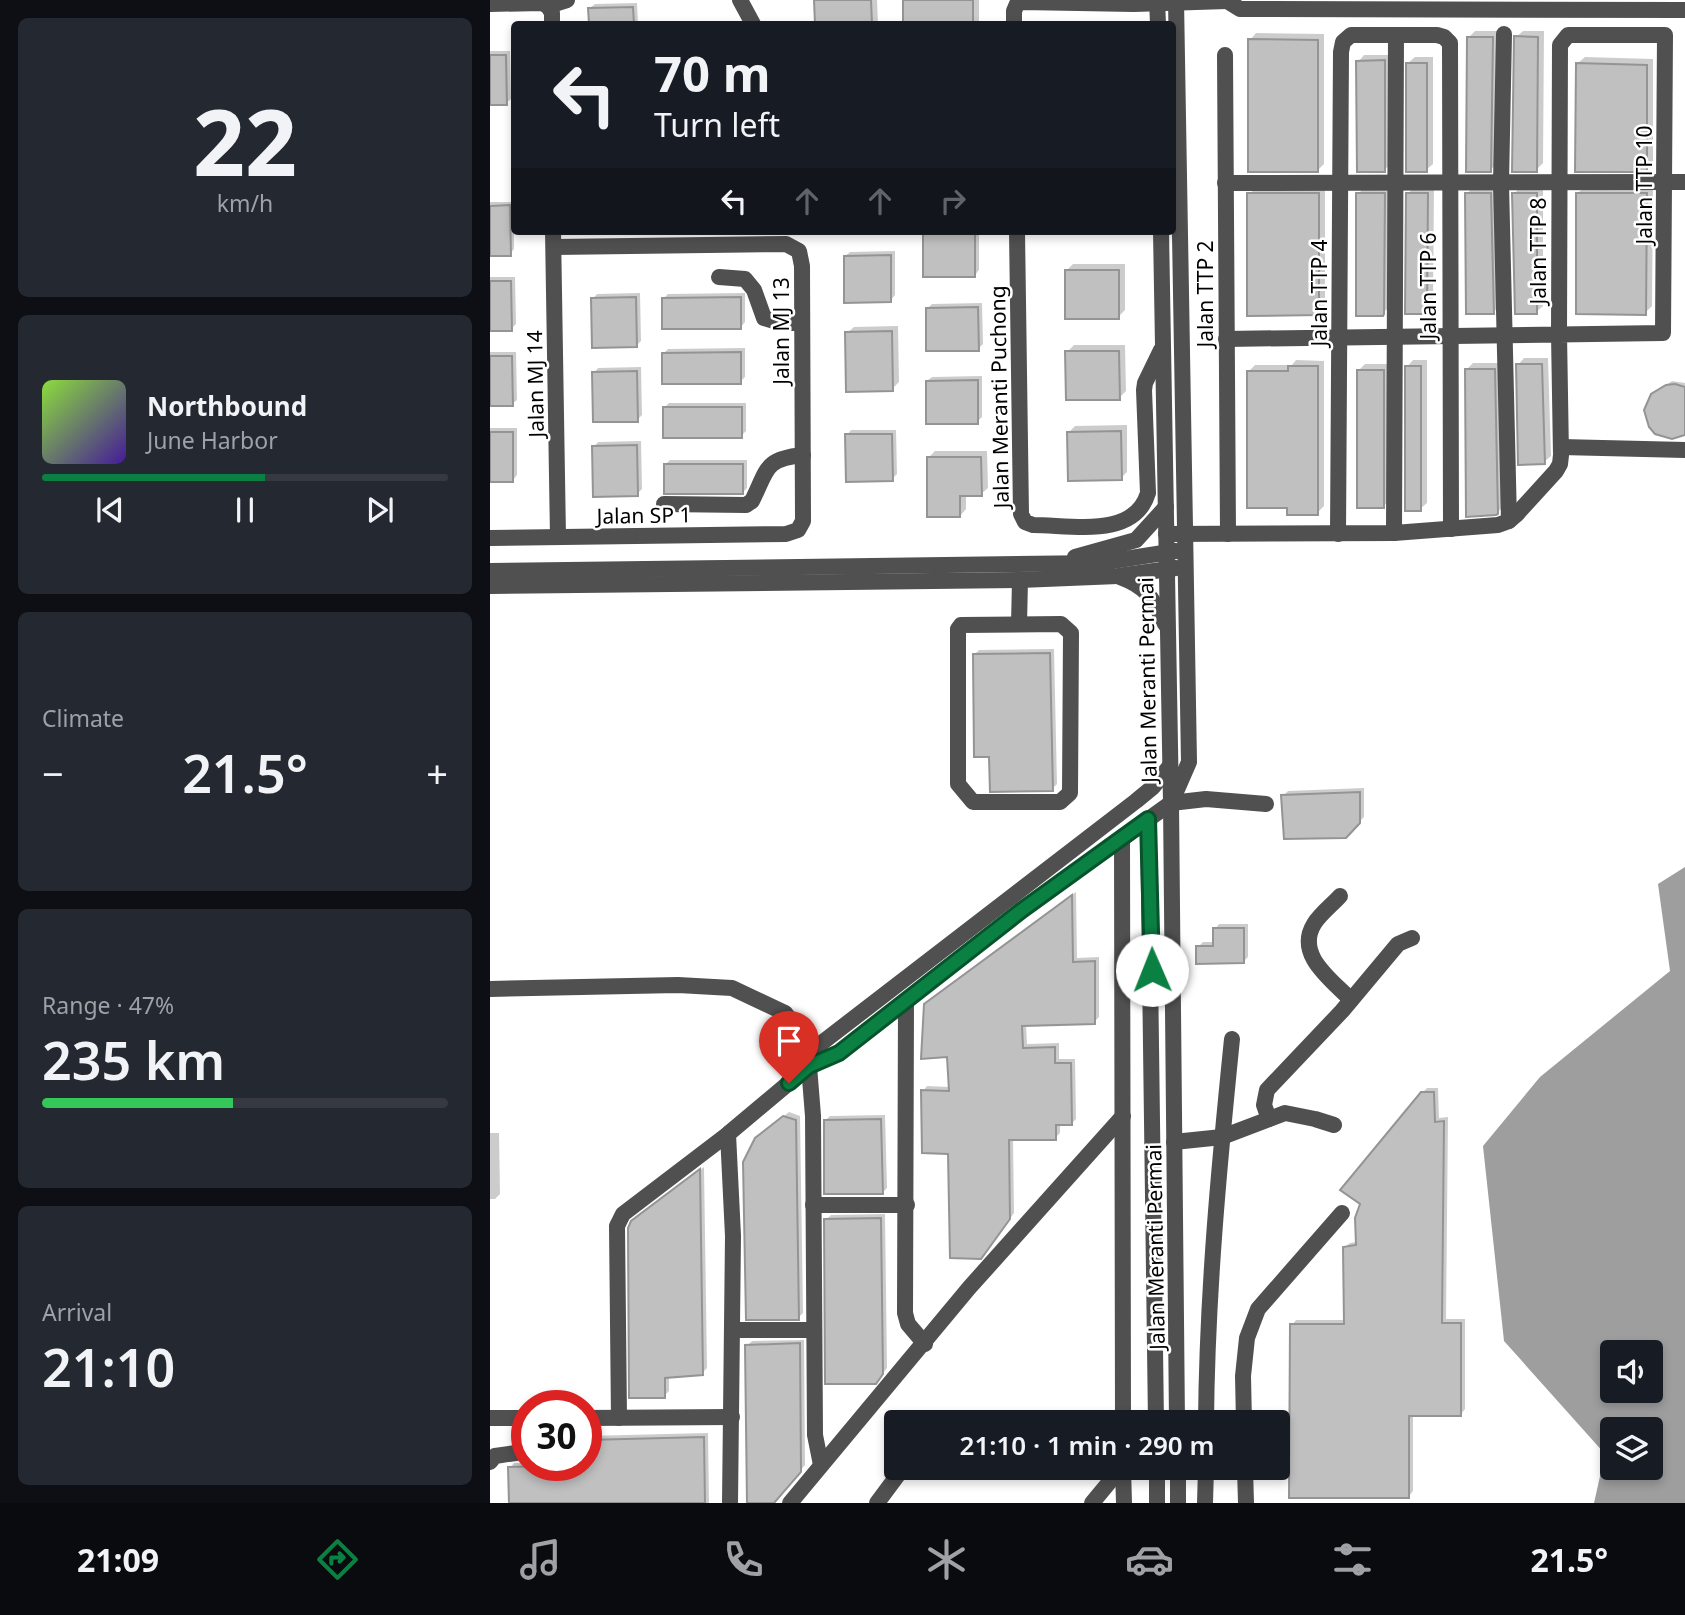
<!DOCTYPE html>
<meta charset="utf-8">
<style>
body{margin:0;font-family:"Noto Sans",sans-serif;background:#242831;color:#f1f3f6;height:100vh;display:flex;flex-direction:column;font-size:26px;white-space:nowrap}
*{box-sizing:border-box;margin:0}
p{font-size:23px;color:#9ea1a6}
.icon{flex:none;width:38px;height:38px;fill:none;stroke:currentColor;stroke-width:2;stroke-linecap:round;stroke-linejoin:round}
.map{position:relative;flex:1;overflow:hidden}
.details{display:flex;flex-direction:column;gap:18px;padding:18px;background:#0d0f14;width:490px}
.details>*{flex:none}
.guide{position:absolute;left:21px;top:21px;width:665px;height:214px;border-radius:7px;box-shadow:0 4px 10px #0003;background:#171b24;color:#f1f3f6;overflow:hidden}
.fabs{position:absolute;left:1110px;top:1340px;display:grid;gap:14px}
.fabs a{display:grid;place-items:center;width:63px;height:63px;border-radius:7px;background:#171b24;box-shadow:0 4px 10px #0003;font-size:35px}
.speed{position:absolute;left:21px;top:1390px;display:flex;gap:14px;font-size:35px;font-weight:700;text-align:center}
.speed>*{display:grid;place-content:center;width:91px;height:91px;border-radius:50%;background:#171b24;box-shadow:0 4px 10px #0003;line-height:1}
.speed .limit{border:10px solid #d22;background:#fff;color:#111}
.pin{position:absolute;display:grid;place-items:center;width:60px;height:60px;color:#fff;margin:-72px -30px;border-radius:50% 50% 50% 0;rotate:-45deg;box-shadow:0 0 7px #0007}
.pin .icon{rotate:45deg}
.me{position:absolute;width:77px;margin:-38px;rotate:359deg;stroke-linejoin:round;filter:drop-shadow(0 0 5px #0008)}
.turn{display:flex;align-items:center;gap:24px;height:147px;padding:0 28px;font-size:32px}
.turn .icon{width:91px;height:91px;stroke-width:2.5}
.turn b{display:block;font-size:49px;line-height:60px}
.lanes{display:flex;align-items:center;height:66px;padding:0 28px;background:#0003;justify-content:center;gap:35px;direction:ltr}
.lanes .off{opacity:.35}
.big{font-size:52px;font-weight:600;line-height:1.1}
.details .widget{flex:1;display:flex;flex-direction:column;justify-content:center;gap:10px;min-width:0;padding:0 24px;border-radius:10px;background:#242831}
.details .dial{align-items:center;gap:0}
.dial b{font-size:91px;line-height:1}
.song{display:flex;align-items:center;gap:21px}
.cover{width:84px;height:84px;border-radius:10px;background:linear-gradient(135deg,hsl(90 70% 55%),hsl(260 70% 35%))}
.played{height:7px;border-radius:4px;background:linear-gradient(90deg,#0b8043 55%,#363941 55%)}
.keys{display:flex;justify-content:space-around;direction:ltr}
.heat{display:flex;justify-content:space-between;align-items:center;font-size:38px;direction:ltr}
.charge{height:10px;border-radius:5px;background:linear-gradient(90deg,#34c759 47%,#363941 0)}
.trip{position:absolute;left:394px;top:1410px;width:406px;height:70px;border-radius:7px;background:#171b24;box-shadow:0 4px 10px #0003;font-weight:600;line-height:70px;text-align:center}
.menu{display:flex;height:112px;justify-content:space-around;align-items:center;background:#090b0e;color:#9ea1a6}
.menu .icon{width:49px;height:49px}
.menu .active{color:#0b8043}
.menu b{font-size:32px;color:#f1f3f6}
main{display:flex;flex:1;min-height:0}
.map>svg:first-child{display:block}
.water{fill:#9e9e9e;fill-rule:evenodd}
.shadow{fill:#0003}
.building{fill:#c0c0c0;stroke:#949494;stroke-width:2}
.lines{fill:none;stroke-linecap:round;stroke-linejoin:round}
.minor{stroke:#505050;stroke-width:16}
.route-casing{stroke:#07532c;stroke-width:18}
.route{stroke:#0b8043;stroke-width:12}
.labels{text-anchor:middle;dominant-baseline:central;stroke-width:5;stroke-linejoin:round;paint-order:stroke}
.street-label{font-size:21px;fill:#000;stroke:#fff}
</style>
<main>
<section class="details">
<div class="widget dial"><b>22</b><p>km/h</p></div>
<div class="widget">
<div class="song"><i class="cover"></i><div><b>Northbound</b><p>June Harbor</p></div></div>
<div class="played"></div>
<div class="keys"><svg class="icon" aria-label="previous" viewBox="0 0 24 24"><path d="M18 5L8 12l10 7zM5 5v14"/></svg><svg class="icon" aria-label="pause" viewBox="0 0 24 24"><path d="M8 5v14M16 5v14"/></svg><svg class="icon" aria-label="next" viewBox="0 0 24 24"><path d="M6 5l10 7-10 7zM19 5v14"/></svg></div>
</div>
<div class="widget"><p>Climate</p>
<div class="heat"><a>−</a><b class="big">21.5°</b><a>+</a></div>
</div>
<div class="widget"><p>Range · 47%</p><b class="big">235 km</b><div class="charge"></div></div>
<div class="widget"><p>Arrival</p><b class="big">21:10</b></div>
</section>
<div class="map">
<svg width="1195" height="1503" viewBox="0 0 1195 1503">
<rect width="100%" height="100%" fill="#fff"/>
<path class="water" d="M1195 867V1503H1104L1115 1454 1014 1341 993 1146 1050 1077 1180 971 1168 884ZM1122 1353H1160V1391H1122ZM1122 1430H1160V1468H1122Z"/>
<g class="shadow">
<path d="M326 0H387L388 24H326Z"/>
<path d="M414 0H489V24H415Z"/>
<path d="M147 3 148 24H100V8L105 4Z"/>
<path d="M581 22H633V24H579Z"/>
<path d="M178 23H214V24H176Z"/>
<path d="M985 31H1009L1007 164 1000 170 978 38Z"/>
<path d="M1033 31H1054L1053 163 1046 170 1026 37Z"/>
<path d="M766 33 834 34V164L827 171 760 40Z"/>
<path d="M0 51H20L21 99 16 103H0Z"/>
<path d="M874 55H901V164L894 170 868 62Z"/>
<path d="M925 57H943V164L936 170 918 63Z"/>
<path d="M1095 57 1163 59V163L1156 170 1088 63Z"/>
<path d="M835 187V307L829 313 759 194 766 188Z"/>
<path d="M875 187H901L900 306 892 314 868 194Z"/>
<path d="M924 187H944L943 306 937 312 918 194Z"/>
<path d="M983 187H1007L1009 306 1003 313 977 194Z"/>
<path d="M1030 187H1053V306L1046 312 1024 194Z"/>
<path d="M1094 187H1163L1162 306 1155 313 1088 193Z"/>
<path d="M0 202H24V249L20 254H0Z"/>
<path d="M438 231H489V270L485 275 434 235Z"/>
<path d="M576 231H630L627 234H576Z"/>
<path d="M405 251V295L401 300 355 256 360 252Z"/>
<path d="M583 264H635V310L628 317 576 271Z"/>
<path d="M0 277H25L26 324 21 329H0Z"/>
<path d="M150 293 151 341 146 346 103 299 107 294Z"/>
<path d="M255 293V322L251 327 174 298 178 294Z"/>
<path d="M492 303 493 344 488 349 438 308 442 304Z"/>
<path d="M408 326 409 382 402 389 357 333 364 327Z"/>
<path d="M584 345H635L636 391 629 398 577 352Z"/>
<path d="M255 348V377L250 382 174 353 178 349Z"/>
<path d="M0 352H26L27 400 22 404 0 405Z"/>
<path d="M1034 358H1058L1061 456 1054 462 1028 365Z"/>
<path d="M806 360 834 361V506L827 513 759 371 765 365H802Z"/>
<path d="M923 360H937V503L930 509 917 367Z"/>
<path d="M983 363H1011L1014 505 1008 512 977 369Z"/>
<path d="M875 364H900L899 500 893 507 868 371Z"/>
<path d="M151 367 152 415 147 420 104 373 108 368Z"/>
<path d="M492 376V417L487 422 437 381 442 377Z"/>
<path d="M1182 381 1195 383V433L1162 395Z"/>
<path d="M179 403H256V431L251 436 175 407Z"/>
<path d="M637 425V472L631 478 579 432 585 426Z"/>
<path d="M0 428H27V475L23 480H0Z"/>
<path d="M361 430H406L407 474 402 479 357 435Z"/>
<path d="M151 441 152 489 147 494 104 447 108 442Z"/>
<path d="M445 451H497L498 488 491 494 476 495V509L470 516 438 458Z"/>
<path d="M180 460H257V488L252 493 175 465Z"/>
<path d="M564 649 567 784 562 789 501 755 484 655 489 650Z"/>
<path d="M874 788V817L855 836 793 796 798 791Z"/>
<path d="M586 892 587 958 609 957V1017L604 1022 536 1024 537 1044 569 1043V1059H585L586 1119 581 1124H570V1133L565 1138H523L524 1213 495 1252 460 1152 433 1091 437 1086 460 1087 459 1056 441 1000Z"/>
<path d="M729 924H758V957L754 961 708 947 713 942H725V929Z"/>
<path d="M937 1088H948L949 1118 958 1117 956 1319H975V1409L971 1414H923V1491L919 1496 802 1325 806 1320H856L855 1247 860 1243 867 1242 932 1093Z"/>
<path d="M299 1112 310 1116 313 1313 308 1318 272 1134Z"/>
<path d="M395 1115 397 1188 392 1193 335 1121 340 1116Z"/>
<path d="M0 1133H9L10 1194 5 1199H0Z"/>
<path d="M214 1167 217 1368 212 1373 179 1376V1391L174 1396 148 1216Z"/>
<path d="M395 1214 397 1368 390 1377 336 1220 341 1215Z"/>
<path d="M314 1340 315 1465 283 1503H259L257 1346 262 1341Z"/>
<path d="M218 1433 219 1503H20V1468L24 1463 96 1465V1436Z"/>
</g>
<g class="building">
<path d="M324 0H381L382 24H325Z"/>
<rect x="413" y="0" width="70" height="24"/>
<path d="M143 7 144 24H99L98 8Z"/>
<path d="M1024 36 1048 37 1047 172H1022Z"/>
<path d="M977 37H1003L1001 172H976Z"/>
<path d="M758 39 828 40V172H758Z"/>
<path d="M0 55H16L17 105H0Z"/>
<path d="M895 60V172H867L866 61Z"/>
<rect x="916" y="63" width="21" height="109"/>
<path d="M1086 63 1157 65V172H1085Z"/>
<path d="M757 193H829V315L757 316Z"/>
<path d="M866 193H895L894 314 893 316H866Z"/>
<path d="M916 193H938L937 314H915Z"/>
<path d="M975 193H1001L1004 314H976Z"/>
<path d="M1022 193H1047V314H1025Z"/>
<path d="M1086 193H1157L1156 315 1086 314Z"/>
<path d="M20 205 21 256H0V206Z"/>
<rect x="433" y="234" width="52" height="43"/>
<path d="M401 255V302L354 303V256Z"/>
<rect x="575" y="270" width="54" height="49"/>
<path d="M0 281H21L22 331H0Z"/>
<path d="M146 297 147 347 102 348 101 298Z"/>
<path d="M251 297V329H172V298Z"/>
<path d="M488 307 489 351H436V308Z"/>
<path d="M402 331 403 391 356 392 355 332Z"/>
<path d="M575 351H629L630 400H576Z"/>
<path d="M251 352V384H172V353Z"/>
<path d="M0 356H22L23 406H0Z"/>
<path d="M1026 364H1052L1055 464 1028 465Z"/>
<path d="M798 366H828V515H797V508H757V371H798Z"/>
<rect x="915" y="366" width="16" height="145"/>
<path d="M975 369H1005L1008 514 1006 515 976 517Z"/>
<rect x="867" y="370" width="27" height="138"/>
<path d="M147 371 148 422H103L102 372Z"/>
<path d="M488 380V424H436V381Z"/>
<path d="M1185 384 1195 387V435L1182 439 1165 434 1159 427 1154 410 1161 394 1176 385Z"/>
<rect x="173" y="407" width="79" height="31"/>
<path d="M631 431 632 480 578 481 577 432Z"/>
<rect x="0" y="432" width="23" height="50"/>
<path d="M355 434H402L403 481 356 482Z"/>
<path d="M147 445 148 496 103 497 102 446Z"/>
<path d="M437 457H491L492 496H470V517H437Z"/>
<rect x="174" y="464" width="79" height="30"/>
<path d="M560 653 563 791 500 792 499 757H484L483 654Z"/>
<path d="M870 792V823L856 838 794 839 791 795Z"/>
<path d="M582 895 583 962 605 961V1024L532 1026 533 1048 565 1047V1063H581L582 1125H566V1140H519L520 1219 491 1259 460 1258 458 1154 432 1153 431 1090 459 1091 457 1057 431 1059 434 1004Z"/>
<path d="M723 928H754V963L706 964V946H723Z"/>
<path d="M931 1092H944L945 1122 954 1121 952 1323H971V1416H919V1498H799L800 1324H854L853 1247 866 1245 865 1218 870 1204 850 1190Z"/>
<path d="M293 1116 306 1120 309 1320H256L253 1162 265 1138Z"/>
<path d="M391 1119 393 1194H334V1120Z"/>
<path d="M210 1169 213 1375 175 1378V1398H139L138 1228 141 1221Z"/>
<path d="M391 1218 393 1374 386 1384H335L334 1219Z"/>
<path d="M310 1343 311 1472 284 1503H257L255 1345Z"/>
<path d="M214 1437 215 1503H19L18 1467 96 1465V1440Z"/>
</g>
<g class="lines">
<g class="minor">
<path d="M250 0 263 24"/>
<path d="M667 0 668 24"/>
<path d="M737 1 750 9 1195 10"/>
<path d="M0 4 52 3 58 6 77 0"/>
<path d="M58 6 62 13V24"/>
<path d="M524 24V11L527 4 532 2 644 4 737 1"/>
<path d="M1014 34 1011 183 1019 521"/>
<path d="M735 55 738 534"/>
<path d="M735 183 1195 182"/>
<path d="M63 231 68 537"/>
<path d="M527 231 531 514 535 522 543 525C582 525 644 539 658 493L654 390 655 383 671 350"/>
<path d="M671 231 681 803 687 1423"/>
<path d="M229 277 255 279 264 290 274 318 291 323H312"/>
<path d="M1071 447 1195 450"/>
<path d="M174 504 256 505 262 501C278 469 274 459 313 455"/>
<path d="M904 533 906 35"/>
<path d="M676 534 904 533 1008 525 1019 521 1026 515 1066 471 1070 464 1071 455 1069 334 1070 45 1078 35H1175L1173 333 736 339"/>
<path d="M848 534 851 52 853 42 861 35H947L954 37 960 43 961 529"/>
<path d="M0 538 296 534 308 530 313 521 312 266 309 251 296 244 64 247"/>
<path d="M585 557 646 540 676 507"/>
<path d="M0 571 609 563 686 551"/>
<path d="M630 577C657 587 663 598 675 624"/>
<path d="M0 586 530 580 628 576 686 568"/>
<path d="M529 624 530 580"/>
<path d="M571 624 581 633 580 793 570 802H483L468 784V629L471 625Z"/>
<path d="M682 801 699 762 686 0"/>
<path d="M658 819 666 1423"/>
<path d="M632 837 633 1423"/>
<path d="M850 896C842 905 830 914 824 924 805 955 842 980 861 1000"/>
<path d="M0 989 188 985 242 988 295 1013 312 1035 319 1066 323 1116 325 1435 331 1465"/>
<path d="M416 1002 415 1313 418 1324 435 1344"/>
<path d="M319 1066 329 1045 646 801 663 787 679 767"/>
<path d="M779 1119 774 1105 777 1090 852 1011 908 944 922 938"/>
<path d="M238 1134 243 1236 240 1503"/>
<path d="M684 1142 732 1137 795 1113 825 1119 844 1125"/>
<path d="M323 1205H417"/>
<path d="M244 1330H323"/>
<path d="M0 1418H37"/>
<path d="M96 1418 242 1417"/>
<path d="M129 1418 127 1226 133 1214 238 1134 319 1066 349 1053 532 910 681 803 716 799 776 804"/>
<path d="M716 1423C717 1294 729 1167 742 1039"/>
<path d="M754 1423 753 1376 757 1338 768 1309 852 1213"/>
<path d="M0 1462 5 1456 32 1452"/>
<path d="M633 1468 634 1503"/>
<path d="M667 1468V1503"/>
<path d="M688 1468V1503"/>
<path d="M755 1468 756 1503"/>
<path d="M300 1503 479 1288 633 1116"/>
<path d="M387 1503 413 1468"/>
<path d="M602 1503 631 1468"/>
<path d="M715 1503 716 1468"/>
</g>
</g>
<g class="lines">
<defs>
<path id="route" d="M299 1083 319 1066 349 1053 532 910 658 819 662 970"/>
</defs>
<use href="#route" class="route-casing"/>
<use href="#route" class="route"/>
</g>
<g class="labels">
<g class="street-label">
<text transform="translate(1154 185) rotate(-90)">Jalan TTP 10</text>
<text transform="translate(1048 251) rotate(-90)">Jalan TTP 8</text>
<text transform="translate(938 286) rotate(-90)">Jalan TTP 6</text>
<text transform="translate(829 293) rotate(-90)">Jalan TTP 4</text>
<text transform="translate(715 294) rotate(-90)">Jalan TTP 2</text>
<text transform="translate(291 331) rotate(-90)">Jalan MJ 13</text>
<text transform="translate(45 384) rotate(-91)">Jalan MJ 14</text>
<text transform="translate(509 397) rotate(-91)">Jalan Meranti Puchong</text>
<text transform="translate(154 515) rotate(-1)">Jalan SP 1</text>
<text transform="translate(657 680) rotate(-91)">Jalan Meranti Permai</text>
<text transform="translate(665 1247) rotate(-91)">Jalan Meranti Permai</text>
</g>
</g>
</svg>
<div class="fabs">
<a><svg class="icon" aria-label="sound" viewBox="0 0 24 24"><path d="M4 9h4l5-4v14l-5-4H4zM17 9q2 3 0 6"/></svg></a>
<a><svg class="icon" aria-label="layers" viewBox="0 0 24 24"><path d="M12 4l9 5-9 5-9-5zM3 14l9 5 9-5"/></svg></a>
</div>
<div class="speed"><div class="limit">30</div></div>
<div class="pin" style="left:299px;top:1083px;background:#d93025"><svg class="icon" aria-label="arrive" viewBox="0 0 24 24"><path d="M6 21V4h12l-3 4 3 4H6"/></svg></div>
<svg class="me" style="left:662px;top:970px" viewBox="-20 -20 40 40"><circle r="19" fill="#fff"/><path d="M0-13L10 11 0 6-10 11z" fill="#0b8043"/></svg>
<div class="trip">21:10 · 1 min · 290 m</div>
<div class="guide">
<div class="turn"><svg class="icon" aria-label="left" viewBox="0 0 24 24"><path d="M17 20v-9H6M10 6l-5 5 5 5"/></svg><div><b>70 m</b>Turn left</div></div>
<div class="lanes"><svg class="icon" aria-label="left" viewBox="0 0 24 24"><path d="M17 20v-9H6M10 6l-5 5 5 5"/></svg><svg class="icon off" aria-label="ahead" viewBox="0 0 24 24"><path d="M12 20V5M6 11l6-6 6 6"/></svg><svg class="icon off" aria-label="ahead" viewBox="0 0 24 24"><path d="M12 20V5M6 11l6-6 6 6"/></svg><svg class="icon off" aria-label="right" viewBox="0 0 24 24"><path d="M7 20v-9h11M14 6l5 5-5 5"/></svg></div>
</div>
</div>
</main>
<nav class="menu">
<b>21:09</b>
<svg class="icon active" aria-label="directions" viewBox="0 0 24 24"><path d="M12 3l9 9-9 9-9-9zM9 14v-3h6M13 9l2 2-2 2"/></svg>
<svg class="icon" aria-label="music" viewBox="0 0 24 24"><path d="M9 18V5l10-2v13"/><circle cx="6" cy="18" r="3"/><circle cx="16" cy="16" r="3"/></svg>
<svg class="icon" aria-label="phone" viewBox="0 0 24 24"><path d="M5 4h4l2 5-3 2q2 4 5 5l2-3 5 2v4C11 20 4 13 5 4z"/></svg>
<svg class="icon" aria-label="climate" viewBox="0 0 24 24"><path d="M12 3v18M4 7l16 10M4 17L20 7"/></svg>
<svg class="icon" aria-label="car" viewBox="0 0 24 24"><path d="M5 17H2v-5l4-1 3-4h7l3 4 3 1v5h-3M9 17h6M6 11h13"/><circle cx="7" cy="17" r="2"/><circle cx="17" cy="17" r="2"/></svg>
<svg class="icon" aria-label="filters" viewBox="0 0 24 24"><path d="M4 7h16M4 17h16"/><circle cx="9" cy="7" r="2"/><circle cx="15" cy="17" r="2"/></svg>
<b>21.5°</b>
</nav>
